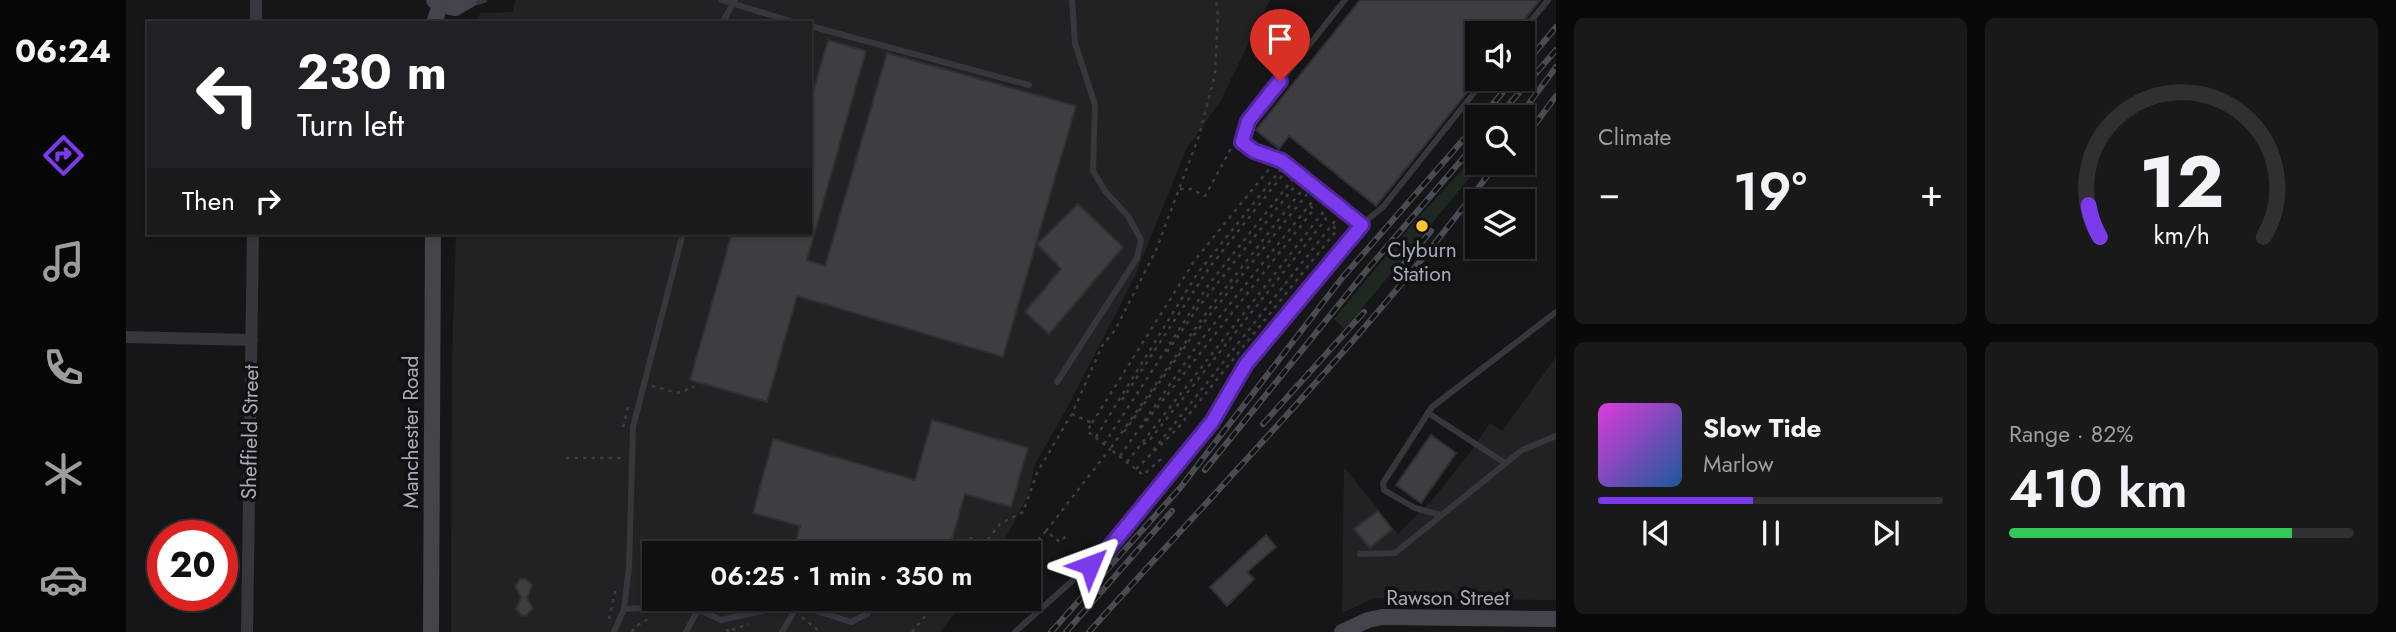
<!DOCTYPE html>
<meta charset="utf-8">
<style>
body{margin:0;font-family:Jost,sans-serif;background:#19191a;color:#f1f3f6;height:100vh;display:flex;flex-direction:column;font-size:26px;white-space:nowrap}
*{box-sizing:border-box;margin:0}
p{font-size:23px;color:#9c9d9f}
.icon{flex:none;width:38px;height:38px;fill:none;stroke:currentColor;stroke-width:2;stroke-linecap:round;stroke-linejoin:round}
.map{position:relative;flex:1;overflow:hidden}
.sheet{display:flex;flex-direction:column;gap:18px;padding:18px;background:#090909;width:840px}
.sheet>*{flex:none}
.top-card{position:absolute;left:21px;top:21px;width:665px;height:214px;border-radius:0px;box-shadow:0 2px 5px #0004,0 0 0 2px #303031;background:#202124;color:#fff;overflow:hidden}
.buttons{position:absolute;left:1339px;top:21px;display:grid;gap:14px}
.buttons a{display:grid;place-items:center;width:70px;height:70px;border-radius:0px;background:#101011;box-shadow:0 2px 5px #0004,0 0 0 2px #303031;font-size:35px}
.speed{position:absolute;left:21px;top:520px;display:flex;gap:14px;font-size:35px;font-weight:700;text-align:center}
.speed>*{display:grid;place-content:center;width:91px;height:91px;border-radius:50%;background:#101011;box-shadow:0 2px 5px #0004,0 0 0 2px #303031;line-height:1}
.speed .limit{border:10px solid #d22;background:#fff;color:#111}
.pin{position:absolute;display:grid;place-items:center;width:60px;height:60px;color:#fff;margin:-72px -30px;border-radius:50% 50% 50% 0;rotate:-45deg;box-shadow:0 0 7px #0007}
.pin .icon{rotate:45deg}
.me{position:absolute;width:77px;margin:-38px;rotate:46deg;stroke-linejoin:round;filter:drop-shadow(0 0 5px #0008)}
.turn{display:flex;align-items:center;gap:24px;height:147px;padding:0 35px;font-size:32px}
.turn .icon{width:91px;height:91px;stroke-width:2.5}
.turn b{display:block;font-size:49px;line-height:60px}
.then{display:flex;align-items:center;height:66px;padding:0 35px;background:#0003;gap:14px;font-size:26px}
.big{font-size:52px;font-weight:600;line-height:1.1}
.sheet .card{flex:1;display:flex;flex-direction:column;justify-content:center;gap:10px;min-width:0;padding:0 24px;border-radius:10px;background:#19191a}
.sheet .dial{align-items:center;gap:0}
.dial svg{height:182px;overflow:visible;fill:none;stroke:#303031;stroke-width:7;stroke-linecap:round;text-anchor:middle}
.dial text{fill:#f1f3f6;stroke:none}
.song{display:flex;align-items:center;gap:21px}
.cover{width:84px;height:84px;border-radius:10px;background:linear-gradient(135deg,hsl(300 70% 55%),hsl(210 70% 35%))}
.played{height:7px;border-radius:4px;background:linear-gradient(90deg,#7c3aed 45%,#303031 45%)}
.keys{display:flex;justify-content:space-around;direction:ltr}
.heat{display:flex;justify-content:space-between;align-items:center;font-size:38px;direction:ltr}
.charge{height:10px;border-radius:5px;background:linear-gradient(90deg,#34c759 82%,#303031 0)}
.sheet .tiles{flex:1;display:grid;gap:18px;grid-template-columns:repeat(2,1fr)}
.trip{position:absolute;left:516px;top:541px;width:399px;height:70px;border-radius:0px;background:#101011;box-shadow:0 2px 5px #0004,0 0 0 2px #303031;font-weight:600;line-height:70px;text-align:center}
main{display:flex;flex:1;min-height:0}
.dock{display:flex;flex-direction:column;width:126px;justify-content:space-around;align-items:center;background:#060607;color:#9c9d9f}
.dock .icon{width:49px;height:49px}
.dock .current{color:#7c3aed}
.dock b{font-size:32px;color:#f1f3f6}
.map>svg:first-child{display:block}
.built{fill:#222124}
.green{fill:#1f2721}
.building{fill:#3d3d42;stroke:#302f33;stroke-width:2}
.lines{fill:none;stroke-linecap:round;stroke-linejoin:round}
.path{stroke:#3c3d43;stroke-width:2.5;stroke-dasharray:3.5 5;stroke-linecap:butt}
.lane{stroke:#36373c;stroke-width:6}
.street{stroke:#36373c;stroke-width:12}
.secondary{stroke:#44454c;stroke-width:16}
.rail-casing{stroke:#4b4c53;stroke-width:6}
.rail{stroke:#111012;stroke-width:3.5;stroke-dasharray:10;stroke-linecap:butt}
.route-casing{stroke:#51269a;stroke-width:18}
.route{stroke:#7c3aed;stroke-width:12}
.poi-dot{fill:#f7c92e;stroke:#111012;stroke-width:2.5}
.labels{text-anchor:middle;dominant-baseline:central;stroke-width:7;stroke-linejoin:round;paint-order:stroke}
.poi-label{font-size:21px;fill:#a7aab8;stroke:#111012}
.street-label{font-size:21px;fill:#a7aab8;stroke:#111012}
</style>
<main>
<nav class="dock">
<b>06:24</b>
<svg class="icon current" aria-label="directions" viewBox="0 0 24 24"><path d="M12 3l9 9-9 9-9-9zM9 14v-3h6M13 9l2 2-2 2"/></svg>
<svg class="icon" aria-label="music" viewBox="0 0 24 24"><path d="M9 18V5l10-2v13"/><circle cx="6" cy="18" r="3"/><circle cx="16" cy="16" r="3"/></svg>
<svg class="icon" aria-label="phone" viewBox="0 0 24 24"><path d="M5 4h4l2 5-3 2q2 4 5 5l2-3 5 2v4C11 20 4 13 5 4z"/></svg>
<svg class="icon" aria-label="climate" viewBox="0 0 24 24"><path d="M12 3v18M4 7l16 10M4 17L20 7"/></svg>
<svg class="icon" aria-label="car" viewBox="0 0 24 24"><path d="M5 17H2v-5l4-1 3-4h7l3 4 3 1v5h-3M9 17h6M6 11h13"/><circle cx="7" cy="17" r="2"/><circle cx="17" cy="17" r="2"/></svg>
</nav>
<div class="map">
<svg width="1430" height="632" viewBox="0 0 1430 632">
<rect width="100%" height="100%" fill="#161517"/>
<g class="built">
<path d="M389 0H1144L1095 100 1060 150 1009 276 939 412 909 464 902 495 872 553H528V598L840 599 814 632H325L326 355 330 233H684V23H350L354 13 387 12Z"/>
<path d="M1430 357V600L1248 598 1216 613 1218 467 1272 534 1306 500 1346 450 1364 423 1376 431Z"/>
</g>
<path class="green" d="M1351 154V163H1355L1340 182 1219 329 1208 319 1288 222Z"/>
<g class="building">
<path d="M1234 0H1414L1388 33H1351V80L1250 206 1163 136 1153 149 1130 130Z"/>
<path d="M702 40 740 51 681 260 699 266 761 53 950 106 877 357 671 296 641 402 564 380 606 233H684V102Z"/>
<path d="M952 204 997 247 923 334 899 312 935 269 911 244Z"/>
<path d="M806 420 902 448 885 507 839 494 822 553H690L668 547 674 526 627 513 647 439 789 480Z"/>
<path d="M1305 435 1330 453 1295 503 1270 485Z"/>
<path d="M1252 511 1266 529 1244 548 1228 529Z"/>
<path d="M1140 535 1150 547 1121 572 1128 579 1101 606 1084 587Z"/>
<path d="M394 579H400L406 585 401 598 407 608 400 616 395 615 390 609 395 598 389 586Z"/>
</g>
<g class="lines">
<g class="path">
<path d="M1054 189H1065L1079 196 1107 145"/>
<path d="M1041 352 1071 309 1172 182"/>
<path d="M526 386 552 393 568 387"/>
<path d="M996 400 1083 268 1159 172"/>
<path d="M966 423 1069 260 1144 168"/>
<path d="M497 427 502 407"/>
<path d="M1015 428 1188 209 1183 205"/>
<path d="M998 432 1063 341 1181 194"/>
<path d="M970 437 1071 274 1155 169"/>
<path d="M978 444 1083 284 1167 179"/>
<path d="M1017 444 1022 442 1200 219 1195 215"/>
<path d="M994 456 1075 340 1190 197"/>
<path d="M1022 457 1213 216"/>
<path d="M440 458H496"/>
<path d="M1035 459 1017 475 984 449 1083 309 1176 190"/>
<path d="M1001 462 1202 206"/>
<path d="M1010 469 1052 428 1211 230 1206 225"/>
<path d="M920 531 984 449 961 431 966 423 946 414 976 346 989 330 1030 250 1073 136 1089 74 1092 16 1090 0"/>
<path d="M851 553 874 524 897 512 911 473 945 415"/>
<path d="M901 553 920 531 934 542 942 534"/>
<path d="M867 598 871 606 869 608"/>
<path d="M676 617 694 632"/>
<path d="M483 619 490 588"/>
<path d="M600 630 606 632"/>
<path d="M606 630 623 624"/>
<path d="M506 632 509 627 525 617"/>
<path d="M786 632 814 598"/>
</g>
<g class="lane">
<path d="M595 0 671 23"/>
<path d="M1219 0 1122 122 1116 142 1128 151 1156 161 1236 225"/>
<path d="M343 4 358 0"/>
<path d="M596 23 609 0"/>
<path d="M684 26 903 85"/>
<path d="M1395 33 1422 0"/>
<path d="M931 382 1011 258 1015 240 1002 216 979 191 967 171 969 105 949 43 946 0"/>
<path d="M1302 413 1379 463"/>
<path d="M1315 515 1289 508 1258 490 1257 483 1306 407 1430 312"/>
<path d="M834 553 845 540"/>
<path d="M1234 554 1269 553 1396 450 1430 436"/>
<path d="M498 609 533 607 550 599 595 620 658 606 685 609 725 622 741 614 753 598"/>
<path d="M488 632 498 609 503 567 507 427 557 233"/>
<path d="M560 632 573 608"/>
<path d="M656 632 670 608"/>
<path d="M889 632 982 549 1086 422 1120 364 1231 228 1257 207 1359 79"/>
</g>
<g class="street">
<path d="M130 23V0"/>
<path d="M0 337 126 340"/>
<path d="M121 632 127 233"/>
</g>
<g class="secondary">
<path d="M308 0 314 5 329 8 343 0"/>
<path d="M308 23 314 5"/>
<path d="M305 632 307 233"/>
<path d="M1216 632 1242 620 1256 617 1430 619"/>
</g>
<defs>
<g id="rail">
<path d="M1396 68 1430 27"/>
<path d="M1356 117 1388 79"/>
<path d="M1372 117 1430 50"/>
<path d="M1393 117 1430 67"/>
<path d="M1396 142 1430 96"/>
<path d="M1269 274 1305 231"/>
<path d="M1137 424 1238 312"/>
<path d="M1079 470 1240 271 1351 142"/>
<path d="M925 632 1054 488 1216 278 1351 124"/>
<path d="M940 632 1046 511"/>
<path d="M963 632C1101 478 1248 329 1371 163"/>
</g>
</defs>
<use href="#rail" class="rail-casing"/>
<use href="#rail" class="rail"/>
</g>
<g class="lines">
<defs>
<path id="route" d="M964 565 982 549 1086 422 1120 364 1236 225 1156 161 1128 151 1116 142 1122 121 1154 81"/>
</defs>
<use href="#route" class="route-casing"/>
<use href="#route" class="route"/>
</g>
<circle class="poi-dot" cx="1296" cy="226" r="7"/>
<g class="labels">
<g class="poi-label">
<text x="1296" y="250">Clyburn<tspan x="1296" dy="24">Station</tspan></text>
</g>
<g class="street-label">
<text transform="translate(124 432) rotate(-89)">Sheffield Street</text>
<text transform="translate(285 432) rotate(-90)">Manchester Road</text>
<text x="1322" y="598">Rawson Street</text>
</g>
</g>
</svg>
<div class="buttons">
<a><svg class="icon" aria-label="sound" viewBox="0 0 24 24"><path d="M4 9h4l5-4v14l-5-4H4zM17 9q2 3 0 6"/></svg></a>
<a><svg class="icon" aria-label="search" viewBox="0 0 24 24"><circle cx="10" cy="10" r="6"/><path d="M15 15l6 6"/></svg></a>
<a><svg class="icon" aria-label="layers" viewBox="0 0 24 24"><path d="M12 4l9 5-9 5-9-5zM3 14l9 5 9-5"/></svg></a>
</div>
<div class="speed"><div class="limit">20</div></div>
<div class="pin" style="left:1154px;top:81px;background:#d93025"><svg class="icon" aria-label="arrive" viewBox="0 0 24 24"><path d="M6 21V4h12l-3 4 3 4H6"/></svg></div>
<svg class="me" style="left:964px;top:565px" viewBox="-20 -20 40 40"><path d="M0-17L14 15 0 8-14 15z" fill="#7c3aed" stroke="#fff" stroke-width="4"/></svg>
<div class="trip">06:25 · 1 min · 350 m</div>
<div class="top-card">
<div class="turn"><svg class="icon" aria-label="left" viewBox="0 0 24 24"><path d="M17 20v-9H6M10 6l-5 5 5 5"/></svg><div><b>230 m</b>Turn left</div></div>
<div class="then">Then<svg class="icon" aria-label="right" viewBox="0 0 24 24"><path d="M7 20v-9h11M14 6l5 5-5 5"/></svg></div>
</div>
</div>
<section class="sheet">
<div class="tiles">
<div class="card"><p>Climate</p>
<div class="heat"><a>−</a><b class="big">19°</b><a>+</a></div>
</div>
<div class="card dial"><svg viewBox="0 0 100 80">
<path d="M14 69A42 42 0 1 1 86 69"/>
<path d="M14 69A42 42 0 0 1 9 55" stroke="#7c3aed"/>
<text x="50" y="56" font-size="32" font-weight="700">12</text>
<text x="50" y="72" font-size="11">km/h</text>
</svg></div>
<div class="card">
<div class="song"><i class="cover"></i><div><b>Slow Tide</b><p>Marlow</p></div></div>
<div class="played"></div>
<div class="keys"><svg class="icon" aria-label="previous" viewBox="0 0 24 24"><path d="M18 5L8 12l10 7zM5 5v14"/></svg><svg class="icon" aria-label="pause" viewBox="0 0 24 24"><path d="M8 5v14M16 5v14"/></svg><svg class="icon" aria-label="next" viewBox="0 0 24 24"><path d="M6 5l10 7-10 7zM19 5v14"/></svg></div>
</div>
<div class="card"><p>Range · 82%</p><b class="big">410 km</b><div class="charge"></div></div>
</div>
</section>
</main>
